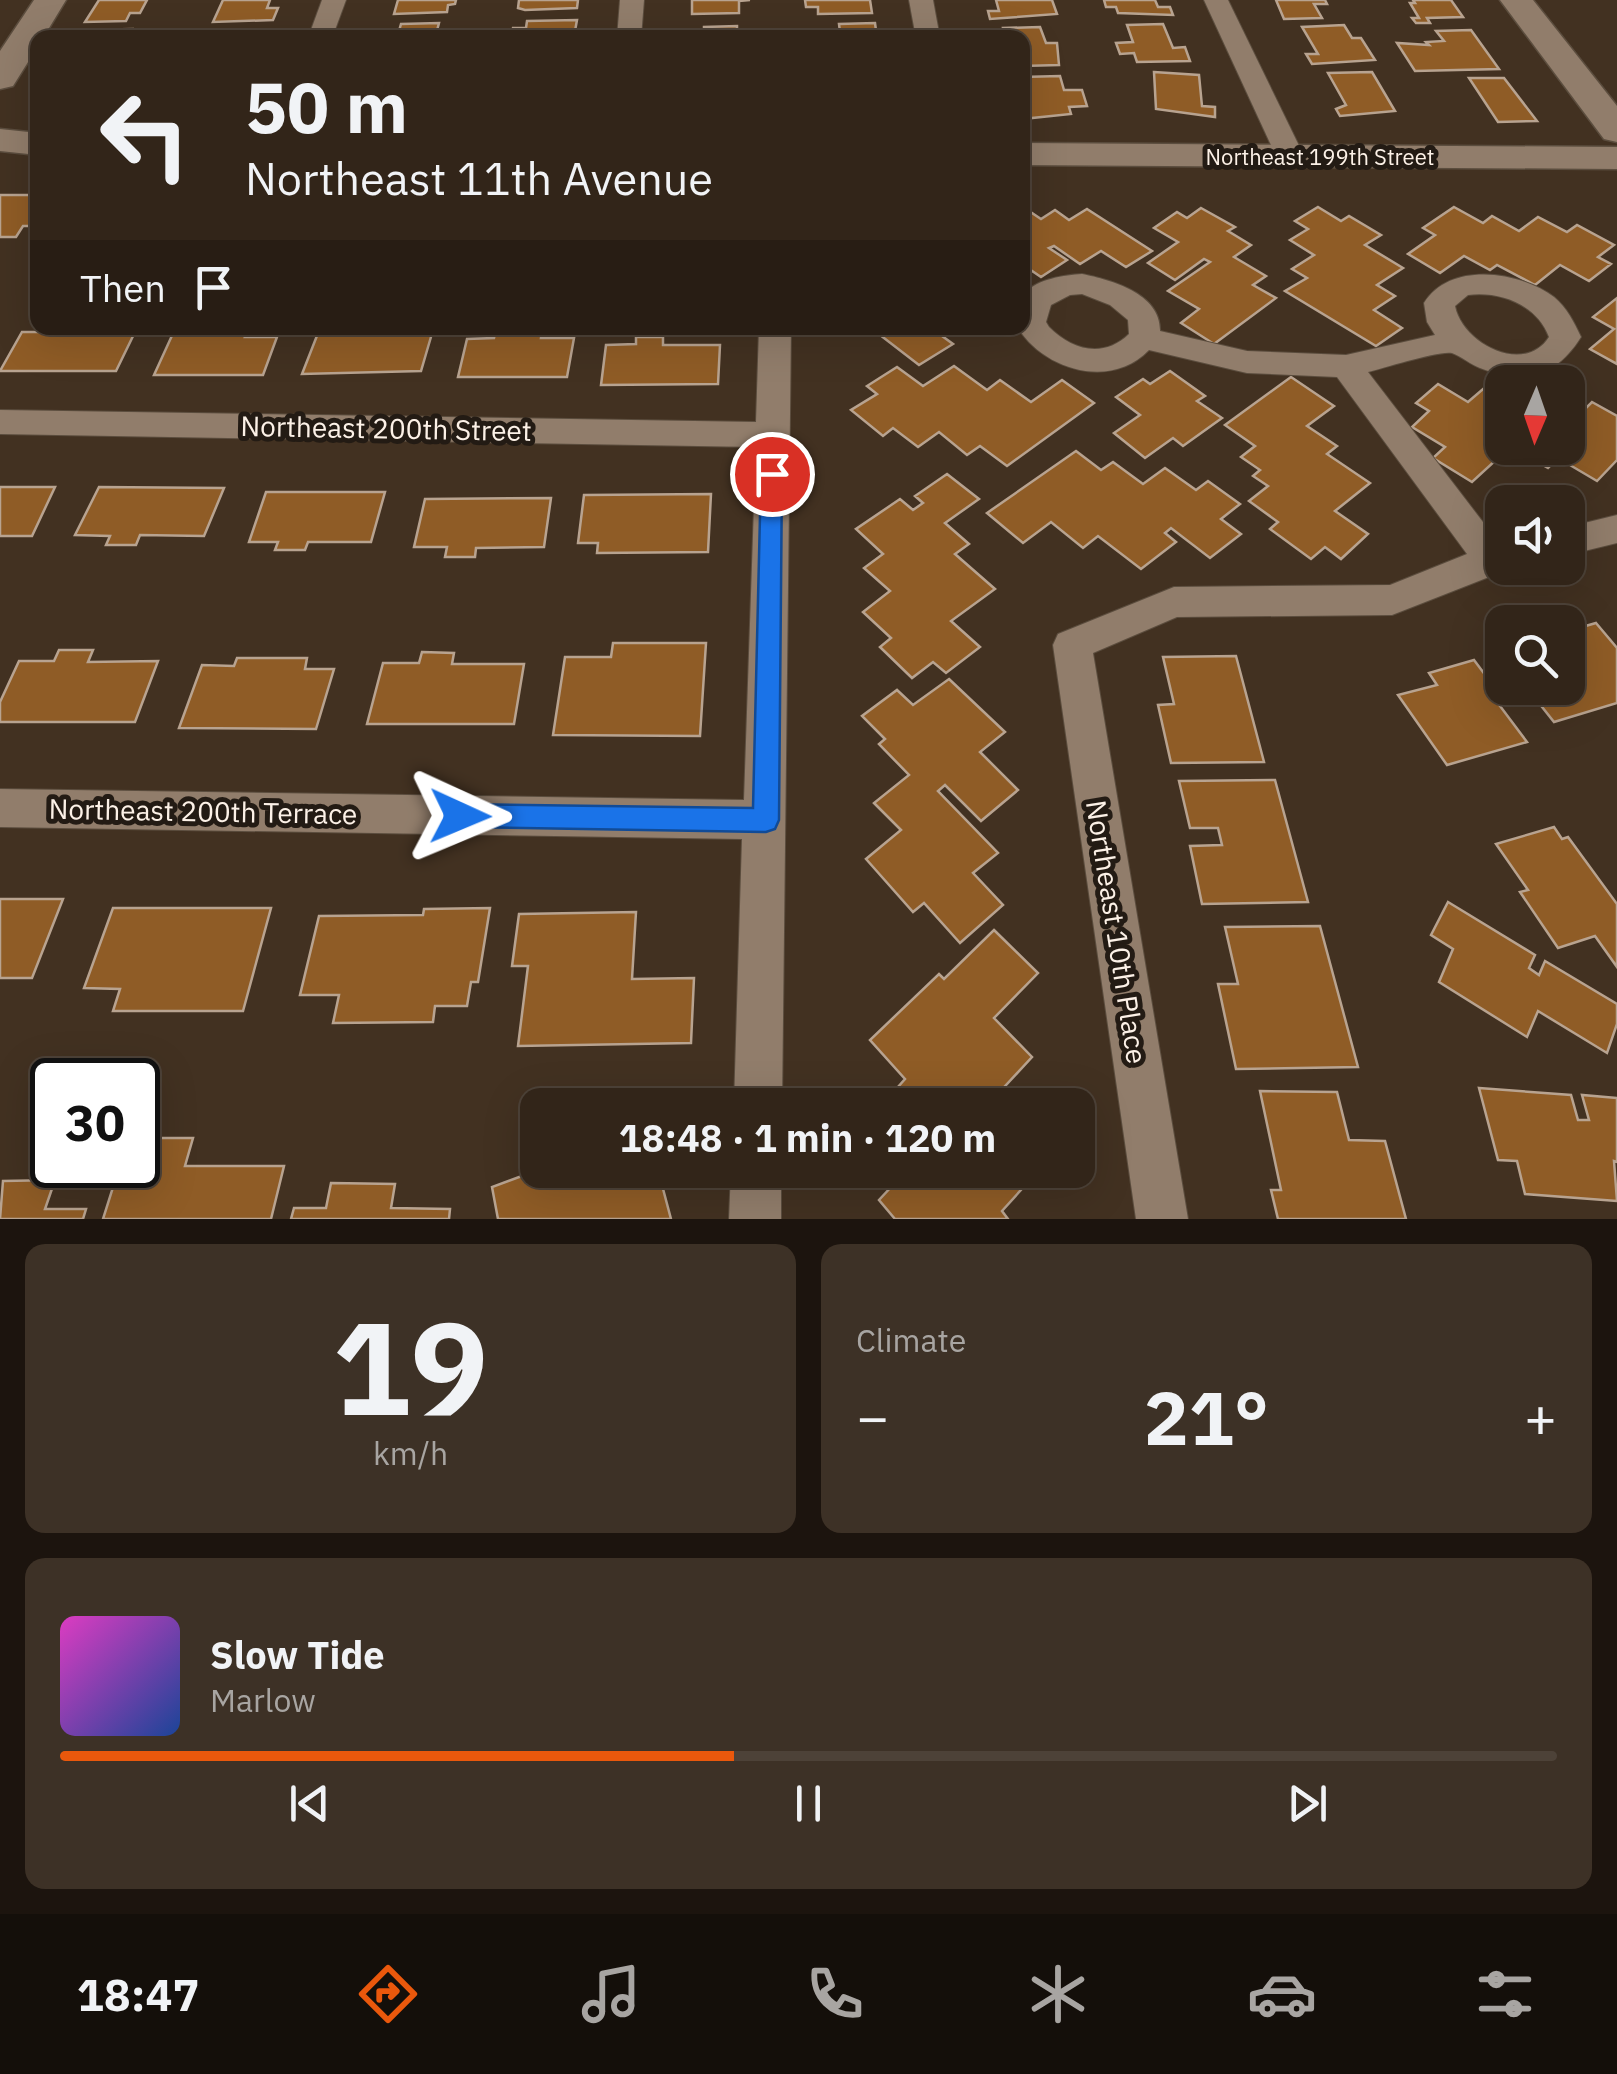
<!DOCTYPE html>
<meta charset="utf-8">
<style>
body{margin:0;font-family:"IBM Plex Sans",sans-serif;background:#3d3126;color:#f1f3f6;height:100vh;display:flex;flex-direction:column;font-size:38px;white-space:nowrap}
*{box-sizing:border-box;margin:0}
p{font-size:32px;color:#a8a5a2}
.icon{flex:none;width:55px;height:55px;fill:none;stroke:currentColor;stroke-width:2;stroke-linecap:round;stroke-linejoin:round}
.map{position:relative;height:1219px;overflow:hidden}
.panel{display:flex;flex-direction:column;gap:25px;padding:25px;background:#1c140e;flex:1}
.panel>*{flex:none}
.guide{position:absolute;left:30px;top:30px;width:1000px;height:305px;border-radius:20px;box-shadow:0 10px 40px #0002,0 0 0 2px #4d4238;background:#322519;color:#f1f3f6;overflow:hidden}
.needle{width:65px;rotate:182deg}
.controls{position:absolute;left:1485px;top:365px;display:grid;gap:20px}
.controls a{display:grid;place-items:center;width:100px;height:100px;border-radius:20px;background:#322519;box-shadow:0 10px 40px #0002,0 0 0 2px #4d4238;font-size:50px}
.speed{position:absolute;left:30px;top:1058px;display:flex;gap:20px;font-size:50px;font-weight:700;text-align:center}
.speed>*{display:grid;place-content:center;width:130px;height:130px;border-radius:50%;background:#322519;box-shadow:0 10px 40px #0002,0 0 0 2px #4d4238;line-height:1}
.speed .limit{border:5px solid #111;border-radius:15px;background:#fff;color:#111}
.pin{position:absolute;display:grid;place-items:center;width:85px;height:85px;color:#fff;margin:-42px;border:5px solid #fff;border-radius:50%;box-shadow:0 2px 10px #0007}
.me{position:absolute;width:110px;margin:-55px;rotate:91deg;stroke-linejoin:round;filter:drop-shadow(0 0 8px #0008)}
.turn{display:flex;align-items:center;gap:35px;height:210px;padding:0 50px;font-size:45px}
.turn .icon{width:130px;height:130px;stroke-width:2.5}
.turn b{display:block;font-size:70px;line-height:85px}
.then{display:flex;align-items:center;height:95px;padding:0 50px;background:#0003;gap:20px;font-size:38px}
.big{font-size:75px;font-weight:700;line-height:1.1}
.panel .tile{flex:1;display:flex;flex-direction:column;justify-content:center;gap:15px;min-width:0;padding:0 35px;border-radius:20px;background:#3d3126}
.panel .dial{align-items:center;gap:0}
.dial b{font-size:130px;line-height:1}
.song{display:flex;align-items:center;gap:30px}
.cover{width:120px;height:120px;border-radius:15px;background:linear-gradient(135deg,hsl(310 70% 55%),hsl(220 70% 35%))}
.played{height:10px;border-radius:5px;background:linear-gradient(90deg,#ea580c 45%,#4d4238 45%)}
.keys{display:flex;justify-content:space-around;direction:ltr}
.heat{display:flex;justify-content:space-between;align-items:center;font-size:55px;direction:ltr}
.panel .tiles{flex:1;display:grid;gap:25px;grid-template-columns:1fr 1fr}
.tile:last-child{grid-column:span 2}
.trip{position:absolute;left:520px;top:1088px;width:575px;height:100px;border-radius:20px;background:#322519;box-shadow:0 10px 40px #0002,0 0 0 2px #4d4238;font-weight:700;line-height:100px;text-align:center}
.menu{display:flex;height:160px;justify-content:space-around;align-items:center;background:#140f0a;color:#a8a5a2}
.menu .icon{width:70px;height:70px}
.menu .selected{color:#ea580c}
.menu b{font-size:45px;color:#f1f3f6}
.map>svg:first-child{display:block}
.building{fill:#8f5c26;stroke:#b8a390;stroke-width:2.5}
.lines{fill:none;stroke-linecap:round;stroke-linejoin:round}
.street-casing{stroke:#5b4d3e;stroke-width:2}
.secondary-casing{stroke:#5b4d3e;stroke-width:3}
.street{fill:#917d6b;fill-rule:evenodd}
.secondary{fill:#917d6b;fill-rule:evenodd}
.route{fill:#1a73e8;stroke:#114b97;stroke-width:2.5}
.labels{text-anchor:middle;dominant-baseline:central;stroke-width:10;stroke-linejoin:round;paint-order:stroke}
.far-street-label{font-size:22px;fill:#fcf1e7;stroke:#231b14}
.street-label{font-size:28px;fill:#fcf1e7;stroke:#231b14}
</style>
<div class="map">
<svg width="1617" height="1219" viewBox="0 0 1617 1219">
<rect width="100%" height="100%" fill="#423121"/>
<g class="building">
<path d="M99 0H147L140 13H130L126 21 85 22Z"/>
<path d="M223 0H270L267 8H278L273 20 213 22Z"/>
<path d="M398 0H456L455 4 448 5 447 12 394 14Z"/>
<path d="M519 0H578L577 8 525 10 518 8Z"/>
<path d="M692 0H750L739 1V13L692 14Z"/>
<path d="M870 0 872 13 818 14V7H806L805 0Z"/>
<path d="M996 0H1052L1057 14 990 19 988 11H999Z"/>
<path d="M1104 0H1155L1158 7H1170L1173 15 1118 13 1116 7H1106Z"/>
<path d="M1276 0H1325L1327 4H1314L1322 18 1284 19Z"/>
<path d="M1413 0H1451L1463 17 1427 18 1430 23H1416L1412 18H1419L1410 3H1415Z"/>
<path d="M577 20 575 31H564L563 36 574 38H511L513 28H526L527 21Z"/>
<path d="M439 23 435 38H397L401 24Z"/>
<path d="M875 23 877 38H828L827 32H840L839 24Z"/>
<path d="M1163 24 1173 48 1185 47 1190 61 1137 62 1134 53 1120 54 1116 43 1133 42 1127 25Z"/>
<path d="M1344 25 1352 38H1361L1375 60 1312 64 1306 54H1318L1302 27Z"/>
<path d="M737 26V38H704V27Z"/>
<path d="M1040 27 1046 43H1057L1059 65 1022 66V38H1005L1003 28Z"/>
<path d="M132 29 127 38H78L83 30Z"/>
<path d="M262 30 258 38H214L217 31Z"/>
<path d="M1471 30 1499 69 1415 71 1397 43 1429 45 1426 42 1444 41 1436 31Z"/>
<path d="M1154 72 1199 75 1202 106 1215 107V117L1156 109Z"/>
<path d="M1372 72 1395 111 1340 116 1336 109 1346 105 1328 73Z"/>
<path d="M1060 76 1064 90H1082L1087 106 1069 107 1071 114 1022 119V77Z"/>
<path d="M1469 78H1504L1537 121 1498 122Z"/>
<path d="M0 195H38V226H23L16 237H0Z"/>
<path d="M1318 207 1341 221 1349 216 1381 235 1365 245 1403 268 1377 285 1395 296 1374 310 1402 328 1376 346 1285 291 1307 278 1292 269 1314 255 1290 240 1308 229 1295 221Z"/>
<path d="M1454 207 1483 223 1492 216 1519 231 1538 217 1567 232 1577 225 1614 245 1598 257 1611 264 1589 281 1560 265 1535 285 1497 265 1490 270 1464 256 1440 273 1408 254 1435 235 1423 228Z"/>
<path d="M1201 208 1235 227 1228 231 1251 245 1234 257 1266 276 1253 285 1276 298 1214 344 1181 323 1199 309 1168 291 1210 262 1204 259 1175 280 1148 263 1178 242 1154 228 1177 212 1187 218Z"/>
<path d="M1087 209 1152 251 1126 267 1101 251 1080 264 1054 246 1049 248 1067 260 1041 277 1022 264V215L1029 211 1041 219 1055 210 1069 220Z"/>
<path d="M1617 298V364L1590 349 1614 329 1593 317Z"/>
<path d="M54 328H82L79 332H135L116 371H0L22 332H51Z"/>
<path d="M320 328H401L433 330 421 371 302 374Z"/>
<path d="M871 328H931L953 344 919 365Z"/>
<path d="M175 329H248L245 337H277L263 375H154Z"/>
<path d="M496 330H542L541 338H574L567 377H458L467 339 494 338Z"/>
<path d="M636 337H663V345H720L718 384 601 385 606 345 636 344Z"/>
<path d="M954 366 987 390 1000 380 1031 402 1062 380 1094 403 1007 466 980 446 967 455 939 432 918 447 893 428 883 436 851 410 877 394 867 386 897 367 923 386Z"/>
<path d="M1170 371 1205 396 1197 401 1222 418 1183 446 1173 438 1145 458 1114 433 1140 415 1116 397 1143 379 1150 384Z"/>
<path d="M1291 377 1334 406 1307 426 1337 446 1327 454 1370 483 1335 511 1368 534 1341 559 1325 547 1311 559 1270 529 1278 522 1249 501 1268 486 1253 476 1260 470 1241 457 1255 446 1225 425Z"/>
<path d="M1490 383 1502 391V448H1509L1472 482 1433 458 1445 447 1412 427 1429 411 1416 403 1438 384 1468 402Z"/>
<path d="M1592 402 1617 416V460L1597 481 1558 458 1548 468 1513 448H1568V411L1577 417Z"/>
<path d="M1076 451 1101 470 1113 462 1143 484 1165 468 1196 490 1208 481 1240 504 1221 519 1241 534 1210 558 1171 528 1165 533 1176 542 1141 569 1098 536 1083 548 1051 522 1023 543 987 513Z"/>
<path d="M947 474 979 499 945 523 969 544 955 554 995 589 951 621 980 647 946 673 933 662 912 678 880 647 891 638 863 612 890 591 864 568 883 554 856 529 900 499 913 510 923 503 915 496Z"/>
<path d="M0 487H55L32 536H0Z"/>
<path d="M99 487 224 488 204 536 140 535 136 545H106L110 536 75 535Z"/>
<path d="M266 492H385L371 542H308L305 550H275L278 542H249Z"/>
<path d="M711 494 708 552 597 553 598 543H578L584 495Z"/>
<path d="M551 498 544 547 476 548 475 557H445L447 547H414L425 499Z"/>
<path d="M1596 623 1617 648V703L1554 722 1527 688H1568V631Z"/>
<path d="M613 643H706L700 736 553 735 565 657H611Z"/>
<path d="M59 650H93L88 662 158 661 135 722H0V702L19 661H54Z"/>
<path d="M422 652 454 653 452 664H524L514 724H367L383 663H419Z"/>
<path d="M1236 656 1264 762 1171 763 1158 705 1174 704 1163 657Z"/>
<path d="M237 658H307L305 669H334L316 729 179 728 202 665 234 666Z"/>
<path d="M1474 660 1504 700 1497 702 1527 742 1447 765 1398 695 1437 685 1429 673Z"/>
<path d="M949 679 1005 732 980 752 1018 790 981 821 945 785 938 791 998 853 973 873 1003 905 960 943 924 903 913 912 866 859 901 830 874 803 909 775 879 744 885 739 862 716 897 690 913 705Z"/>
<path d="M1275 780 1308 902 1202 904 1190 846 1222 845 1218 828H1190L1179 781Z"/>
<path d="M1554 827 1562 839 1568 837 1617 904V967L1595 936 1558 948 1520 892 1528 890 1496 844Z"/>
<path d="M0 899H63L32 978H0Z"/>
<path d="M1448 902 1535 955 1529 968 1539 975 1545 961 1617 1004V1024L1607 1053 1538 1011 1527 1037 1439 982 1453 949 1431 935Z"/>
<path d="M113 908H271L243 1011H113L120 989 84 988Z"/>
<path d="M490 908 478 982H471L467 1006H435L433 1022 333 1023 339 995H300L319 916 423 915 424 909Z"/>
<path d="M636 912 632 979 694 978 691 1043 518 1046 528 966H512L519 914Z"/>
<path d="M1320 926 1358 1067 1236 1069 1218 984H1238L1225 927Z"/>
<path d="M994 930 1038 973 994 1018 1032 1057 995 1097 1002 1105H882L905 1079 870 1040 939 974 944 979Z"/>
<path d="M1479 1088 1571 1095 1578 1120H1589L1582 1095 1617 1098V1162L1614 1161 1617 1201 1525 1194 1517 1161 1498 1160Z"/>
<path d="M1260 1091 1337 1092 1349 1140 1385 1141 1406 1219H1278L1271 1190H1281Z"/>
<path d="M138 1138H193L185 1166H284L271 1219H103L120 1165H138Z"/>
<path d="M572 1170H585L588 1184 625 1170H658L671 1219H498L492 1187 530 1173 532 1185Z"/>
<path d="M907 1170H1039L1002 1211 1008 1219H895L879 1200Z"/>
<path d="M55 1180 45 1209H86L83 1219H0L3 1181Z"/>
<path d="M331 1183 395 1184 391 1208 450 1209 449 1219H291L294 1208H326Z"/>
</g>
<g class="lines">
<defs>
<g id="street">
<path d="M322 0H346L332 38H308Z"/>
<path d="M620 0H644L641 38H617Z"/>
<path d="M909 0H933L940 38H916Z"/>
<path d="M1204 0H1228L1304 156 1300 162H1280L1276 156Z"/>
<path d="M1082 274C1112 280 1161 294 1160 331L1247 351 1346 355 1435 335 1427 322 1424 303C1450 261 1519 271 1554 297 1567 308 1574 322 1581 337 1556 377 1524 385 1480 368 1471 365 1461 356 1452 353 1440 350 1384 368 1368 372L1499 543 1502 542V568H1512L1392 615 1177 617 1093 653 1188 1219H1136L1053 645 1058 634 1174 587 1390 585 1467 554 1337 377 1247 373 1149 350C1111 390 1044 370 1018 328H1022C1022 318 1019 301 1025 293 1037 279 1065 275 1082 274ZM1082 294 1110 305 1128 320 1129 334C1103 359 1072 350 1049 327L1046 322 1051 305 1070 295ZM1468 295C1501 291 1537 305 1549 337 1524 376 1462 343 1455 306Z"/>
<path d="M759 328H791L782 1105H734L742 839 0 827V789L744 800 756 447 0 434V410L756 422Z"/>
<path d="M1617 515V543L1568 555V527Z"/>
<path d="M731 1170H781V1219H729Z"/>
</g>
<g id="secondary">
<path d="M34 0H66L43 38H38V46L13 86 0 89V51Z"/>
<path d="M1500 0H1533L1617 106V142L1604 139Z"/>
<path d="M0 129 38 133V155L0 151Z"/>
<path d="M1022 143 1617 147V169L1022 165Z"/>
</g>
</defs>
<use href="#street" class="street-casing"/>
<use href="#secondary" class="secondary-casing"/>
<use href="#street" class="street"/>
<use href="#secondary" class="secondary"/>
</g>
<path class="route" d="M772 466 782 474 779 820 775 829 766 832 460 827 451 824 447 816 451 807 460 804 753 808 761 474Z"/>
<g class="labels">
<g class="far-street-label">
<text x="1320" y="156">Northeast 199th Street</text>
</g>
<g class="street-label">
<text transform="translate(386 428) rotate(1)">Northeast 200th Street</text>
<text transform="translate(203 811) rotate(1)">Northeast 200th Terrace</text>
<text transform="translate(1117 932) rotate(81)">Northeast 10th Place</text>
</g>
</g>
</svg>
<div class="controls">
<a><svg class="needle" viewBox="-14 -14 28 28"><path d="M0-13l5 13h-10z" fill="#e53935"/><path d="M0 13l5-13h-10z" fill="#a8a5a2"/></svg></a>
<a><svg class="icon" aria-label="sound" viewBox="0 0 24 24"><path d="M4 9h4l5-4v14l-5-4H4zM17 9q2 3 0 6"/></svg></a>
<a><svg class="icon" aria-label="search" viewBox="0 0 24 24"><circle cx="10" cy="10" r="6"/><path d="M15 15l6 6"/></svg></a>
</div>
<div class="speed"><div class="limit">30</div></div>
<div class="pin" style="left:772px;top:474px;background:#d93025"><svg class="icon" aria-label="arrive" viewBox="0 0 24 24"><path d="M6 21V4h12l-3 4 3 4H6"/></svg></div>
<svg class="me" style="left:460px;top:816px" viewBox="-20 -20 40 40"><path d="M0-17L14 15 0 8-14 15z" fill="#1a73e8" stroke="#fff" stroke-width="4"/></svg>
<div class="trip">18:48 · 1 min · 120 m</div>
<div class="guide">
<div class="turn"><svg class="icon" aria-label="left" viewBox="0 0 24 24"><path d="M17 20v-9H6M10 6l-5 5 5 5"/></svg><div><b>50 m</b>Northeast 11th Avenue</div></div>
<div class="then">Then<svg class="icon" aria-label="arrive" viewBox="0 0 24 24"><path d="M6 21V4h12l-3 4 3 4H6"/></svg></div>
</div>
</div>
<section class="panel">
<div class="tiles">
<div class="tile dial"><b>19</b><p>km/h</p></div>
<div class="tile"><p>Climate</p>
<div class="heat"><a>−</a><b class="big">21°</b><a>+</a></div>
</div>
<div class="tile">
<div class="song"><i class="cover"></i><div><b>Slow Tide</b><p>Marlow</p></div></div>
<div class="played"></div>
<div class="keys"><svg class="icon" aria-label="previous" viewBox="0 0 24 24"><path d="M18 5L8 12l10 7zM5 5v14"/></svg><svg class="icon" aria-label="pause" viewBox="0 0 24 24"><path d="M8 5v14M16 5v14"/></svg><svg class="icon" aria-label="next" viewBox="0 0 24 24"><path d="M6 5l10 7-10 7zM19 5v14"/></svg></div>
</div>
</div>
</section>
<nav class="menu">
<b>18:47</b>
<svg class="icon selected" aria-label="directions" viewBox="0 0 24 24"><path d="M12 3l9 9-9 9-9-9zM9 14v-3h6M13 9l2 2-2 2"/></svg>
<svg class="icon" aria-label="music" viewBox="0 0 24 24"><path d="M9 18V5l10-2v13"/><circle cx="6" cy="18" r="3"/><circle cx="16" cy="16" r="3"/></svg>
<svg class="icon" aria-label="phone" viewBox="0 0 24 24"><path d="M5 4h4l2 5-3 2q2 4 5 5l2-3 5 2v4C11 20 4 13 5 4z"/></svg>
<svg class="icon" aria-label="climate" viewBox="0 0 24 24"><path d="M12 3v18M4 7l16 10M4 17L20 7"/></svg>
<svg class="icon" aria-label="car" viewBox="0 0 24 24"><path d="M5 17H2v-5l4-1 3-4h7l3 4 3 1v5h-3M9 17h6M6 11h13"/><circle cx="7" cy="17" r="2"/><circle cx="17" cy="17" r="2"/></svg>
<svg class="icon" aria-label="filters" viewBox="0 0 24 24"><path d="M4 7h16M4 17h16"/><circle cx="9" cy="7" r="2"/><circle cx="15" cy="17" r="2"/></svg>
</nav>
